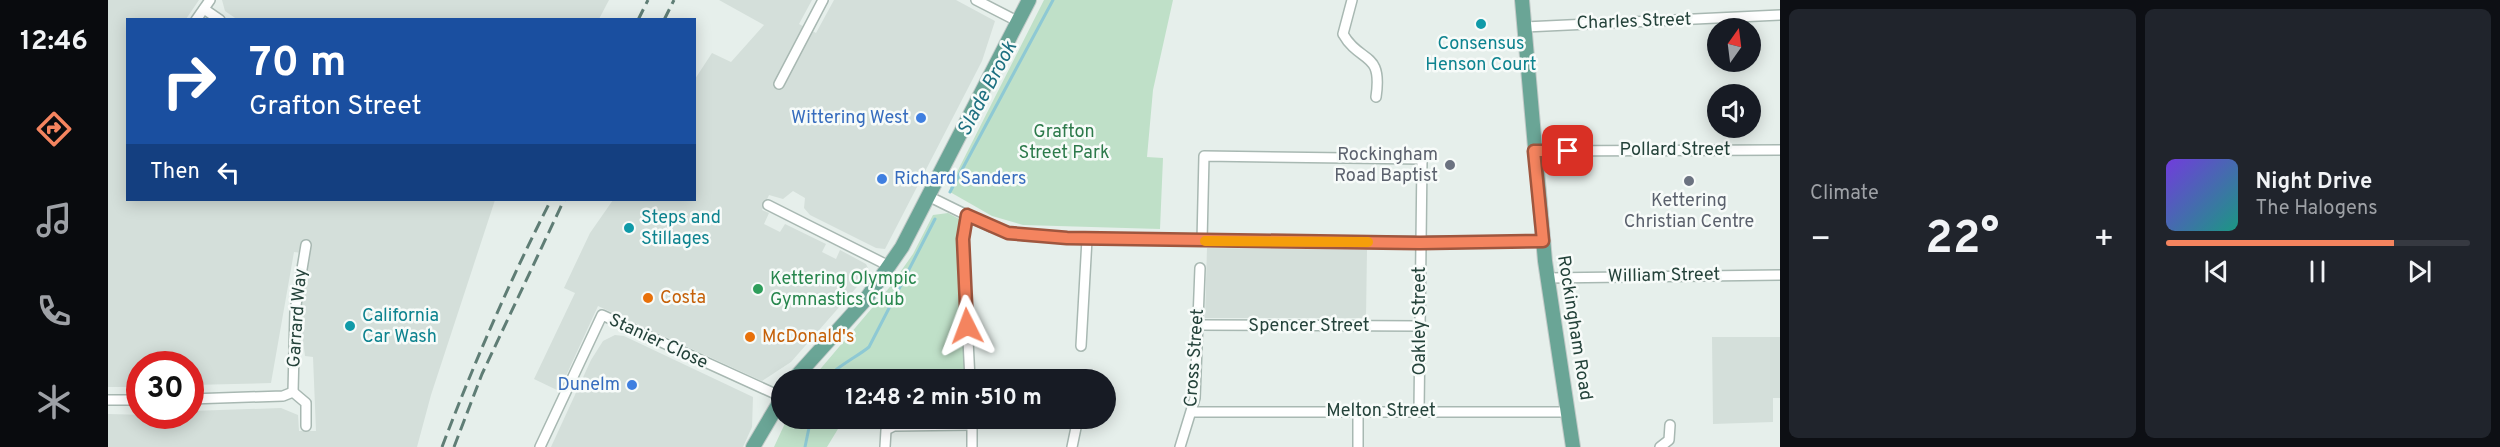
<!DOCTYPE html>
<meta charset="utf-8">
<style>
body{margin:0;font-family:Overpass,sans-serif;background:#20242c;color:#f1f3f6;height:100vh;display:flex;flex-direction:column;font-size:22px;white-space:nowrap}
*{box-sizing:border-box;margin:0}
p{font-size:20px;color:#9ea1a6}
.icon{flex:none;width:33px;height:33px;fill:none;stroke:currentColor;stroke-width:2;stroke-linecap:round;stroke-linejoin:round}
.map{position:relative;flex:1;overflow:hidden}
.drawer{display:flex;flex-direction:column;gap:9px;padding:9px;background:#0d0f14;width:720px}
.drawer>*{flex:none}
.hud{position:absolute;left:18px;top:18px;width:570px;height:183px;border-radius:0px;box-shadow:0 3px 15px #0003;background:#1a4fa0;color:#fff;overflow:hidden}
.needle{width:39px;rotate:14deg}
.tools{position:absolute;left:1599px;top:18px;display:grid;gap:12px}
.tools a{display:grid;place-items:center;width:54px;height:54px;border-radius:50%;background:#171b24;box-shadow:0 3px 15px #0003;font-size:30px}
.speed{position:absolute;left:18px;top:351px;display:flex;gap:12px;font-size:30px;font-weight:700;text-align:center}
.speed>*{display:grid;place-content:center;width:78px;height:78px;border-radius:50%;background:#171b24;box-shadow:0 3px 15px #0003;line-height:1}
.speed .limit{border:9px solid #d22;background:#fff;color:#111}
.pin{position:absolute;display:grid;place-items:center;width:51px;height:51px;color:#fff;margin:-26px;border-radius:12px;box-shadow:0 3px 9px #0006}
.me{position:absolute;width:66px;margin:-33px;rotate:357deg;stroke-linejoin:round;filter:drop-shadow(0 0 4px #0008)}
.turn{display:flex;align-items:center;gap:21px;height:126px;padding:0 24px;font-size:27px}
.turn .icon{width:78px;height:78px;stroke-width:2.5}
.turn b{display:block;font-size:42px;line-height:51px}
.then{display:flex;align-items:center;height:57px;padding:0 24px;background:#0003;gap:12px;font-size:22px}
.big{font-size:45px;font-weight:700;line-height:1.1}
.drawer .widget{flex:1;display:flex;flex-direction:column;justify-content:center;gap:9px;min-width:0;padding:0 21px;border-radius:9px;background:#20242c}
.song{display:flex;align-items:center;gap:18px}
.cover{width:72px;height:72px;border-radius:9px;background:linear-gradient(135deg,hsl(260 70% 55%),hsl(170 70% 35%))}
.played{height:6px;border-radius:3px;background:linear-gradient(90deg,#f4845f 75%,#363941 75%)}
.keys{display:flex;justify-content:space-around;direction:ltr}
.heat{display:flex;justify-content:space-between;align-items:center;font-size:33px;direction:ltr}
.drawer .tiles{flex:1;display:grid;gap:9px;grid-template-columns:repeat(2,1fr)}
.trip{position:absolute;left:663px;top:369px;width:345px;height:60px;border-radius:30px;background:#171b24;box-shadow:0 3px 15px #0003;font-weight:700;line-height:60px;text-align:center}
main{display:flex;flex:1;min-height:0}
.menu{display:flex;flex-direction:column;width:108px;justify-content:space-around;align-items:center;background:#090b0e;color:#9ea1a6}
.menu .icon{width:42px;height:42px}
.menu .selected{color:#f4845f}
.menu b{font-size:27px;color:#f1f3f6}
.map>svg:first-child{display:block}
.built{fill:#d4dfda}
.green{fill:#bfe0c8}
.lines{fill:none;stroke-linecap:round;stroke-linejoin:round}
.stream{stroke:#8ec9d4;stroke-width:3}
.minor-casing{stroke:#a8b8b2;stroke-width:12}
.primary-casing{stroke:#c2cac8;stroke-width:16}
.minor{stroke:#fff;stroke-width:9}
.primary{stroke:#6aa596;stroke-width:14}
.rail{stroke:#5f7d75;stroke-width:3;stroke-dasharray:12 6;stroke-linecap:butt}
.route-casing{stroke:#9f563e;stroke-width:15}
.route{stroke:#f4845f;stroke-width:10}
.slow{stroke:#f59e0b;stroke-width:10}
.culture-dot{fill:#0f9aa8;stroke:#f7fbf9;stroke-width:2}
.shop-dot{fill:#3f7fe0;stroke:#f7fbf9;stroke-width:2}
.worship-dot{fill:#6b7280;stroke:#f7fbf9;stroke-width:2}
.leisure-dot{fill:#2e9e5b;stroke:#f7fbf9;stroke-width:2}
.food-dot{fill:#e8710a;stroke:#f7fbf9;stroke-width:2}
.labels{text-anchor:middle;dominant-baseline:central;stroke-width:5;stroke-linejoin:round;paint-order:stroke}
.street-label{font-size:18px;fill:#24423a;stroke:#f7fbf9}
.culture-label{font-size:18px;fill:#0d838f;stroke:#f7fbf9;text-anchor:start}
.shop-label{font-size:18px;fill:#366cbe;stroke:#f7fbf9;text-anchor:end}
.park-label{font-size:18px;fill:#2d7a4b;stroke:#f7fbf9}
.worship-label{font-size:18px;fill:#5b616d;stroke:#f7fbf9;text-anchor:end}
.leisure-label{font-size:18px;fill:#27864d;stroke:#f7fbf9;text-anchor:start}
.food-label{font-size:18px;fill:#c56008;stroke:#f7fbf9;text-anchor:start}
.water-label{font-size:20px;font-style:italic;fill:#1c6f80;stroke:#f7fbf9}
</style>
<main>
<nav class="menu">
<b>12:46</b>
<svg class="icon selected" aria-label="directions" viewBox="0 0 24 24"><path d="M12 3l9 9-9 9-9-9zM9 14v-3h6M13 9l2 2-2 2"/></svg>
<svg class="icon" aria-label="music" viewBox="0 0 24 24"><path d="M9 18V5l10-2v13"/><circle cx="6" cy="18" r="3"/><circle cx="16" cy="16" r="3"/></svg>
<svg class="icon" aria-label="phone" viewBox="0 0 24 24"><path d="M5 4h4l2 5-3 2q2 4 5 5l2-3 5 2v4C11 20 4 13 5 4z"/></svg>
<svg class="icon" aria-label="climate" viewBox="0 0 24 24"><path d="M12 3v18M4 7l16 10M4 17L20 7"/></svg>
</nav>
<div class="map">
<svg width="1672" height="447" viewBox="0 0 1672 447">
<rect width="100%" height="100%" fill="#e6efeb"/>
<g class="built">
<path d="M0 0H91L78 19 20 20V200H387L323 395 309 447H0V414L82 416 83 411 173 408 190 415 191 431H208L205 357 197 356 193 324V303L202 254 186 252 163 383 83 385 82 364H32L31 387H0Z"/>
<path d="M114 0H501L491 19 130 20 117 11Z"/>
<path d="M611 0H704L691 24 708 33 726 0H848L887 21 874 61 777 249 768 248 702 215 696 208 697 198 685 191 675 199 661 195 654 210 661 213 656 224 672 232 677 224 718 244 714 252 728 259 732 250 758 264 762 272 683 362 654 381 490 306 451 391 426 379 467 293 456 288 482 233 505 200H586L587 79 604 53 623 62 656 25Z"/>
<path d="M1099 248 1259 250 1258 318H1097Z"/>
<path d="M507 335 516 336 645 397 644 427 635 447H443L483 360 495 341Z"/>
<path d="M1604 337H1672V398H1665V422L1605 424Z"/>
</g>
<g class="green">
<path d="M936 0H1065L1045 90 1039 157 1055 158 1052 229 915 225 884 216 842 192V186Z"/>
<path d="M840 213 855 221 860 375 703 380 781 288 805 254 825 215Z"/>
<path d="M679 419V418L736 419 719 447H666Z"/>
</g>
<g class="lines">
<g class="stream">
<path d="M842 192 945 0"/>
<path d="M719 380C724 369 749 357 761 347L827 219"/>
<path d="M697 447 703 418"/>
</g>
<defs>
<g id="minor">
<path d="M868 0 911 22"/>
<path d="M1244 0 1235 34C1252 64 1275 50 1268 97"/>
<path d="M96 9 112 20"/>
<path d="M88 20 102 0"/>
<path d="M1417 27 1672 15"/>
<path d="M671 84 715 0"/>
<path d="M1426 151 1672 150"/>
<path d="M820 196 883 227 917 236 1155 242 1435 241"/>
<path d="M660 205 781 266"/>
<path d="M859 215 855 239 862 380"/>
<path d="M1094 241 1096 156 1314 159 1311 411"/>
<path d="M1439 278 1672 275"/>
<path d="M1090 325 1312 326"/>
<path d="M973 346 979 239"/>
<path d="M185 392 187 311 198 245"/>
<path d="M185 392 198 403V426"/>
<path d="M82 399 175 396 185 392"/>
<path d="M0 400H32"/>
<path d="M1250 411V447"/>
<path d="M1085 412H1461"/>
<path d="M864 421V447"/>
<path d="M432 447 494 315 674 397"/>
<path d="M777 447 778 430 786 426 864 425"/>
<path d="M964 447 970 418"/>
<path d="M1072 447 1087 398 1092 268"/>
<path d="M1552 447 1561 440 1562 425"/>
</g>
<g id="primary">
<path d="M1414 0 1437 261 1465 447"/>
<path d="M685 380 758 299 794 247 921 0"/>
<path d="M645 447 674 398"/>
</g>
</defs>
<use href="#minor" class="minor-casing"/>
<use href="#primary" class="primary-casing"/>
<use href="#minor" class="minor"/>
<use href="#primary" class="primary"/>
<g class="rail">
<path d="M530 20 540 0"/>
<path d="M556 20 566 0"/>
<path d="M334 447C366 363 402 280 443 200"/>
<path d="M346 447 374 374 456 200"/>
</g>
</g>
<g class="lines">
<defs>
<path id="route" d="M859 326 855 239 859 215 900 233 959 238 1312 243 1435 241 1426 151H1460"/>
</defs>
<use href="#route" class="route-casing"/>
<use href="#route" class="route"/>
<path class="slow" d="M1097 241 1260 242"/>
</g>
<g class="culture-dot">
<circle cx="1373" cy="24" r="6"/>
<circle cx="521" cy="228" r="6"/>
<circle cx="242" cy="326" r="6"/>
</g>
<g class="shop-dot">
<circle cx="813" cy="118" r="6"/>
<circle cx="774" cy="179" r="6"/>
<circle cx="524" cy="385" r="6"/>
</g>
<g class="worship-dot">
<circle cx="1342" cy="165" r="6"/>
<circle cx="1581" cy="181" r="6"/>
</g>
<circle class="leisure-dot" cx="650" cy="289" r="6"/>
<g class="food-dot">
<circle cx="540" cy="298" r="6"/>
<circle cx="642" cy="337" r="6"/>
</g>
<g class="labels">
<g class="street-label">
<text transform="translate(1526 22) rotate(-2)">Charles Street</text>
<text x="1567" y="150">Pollard Street</text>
<text transform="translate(1556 276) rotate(-1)">William Street</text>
<text transform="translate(190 318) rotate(-86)">Garrard Way</text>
<text transform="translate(1312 321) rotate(-90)">Oakley Street</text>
<text x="1201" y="326">Spencer Street</text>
<text transform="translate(1466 328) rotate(81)">Rockingham Road</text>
<text transform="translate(550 342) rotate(25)">Stanier Close</text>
<text transform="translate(1087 358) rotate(-86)">Cross Street</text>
<text x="1273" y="411">Melton Street</text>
</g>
<g class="culture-label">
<text x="1373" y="44" text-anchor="middle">Consensus<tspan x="1373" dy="21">Henson Court</tspan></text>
<text x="533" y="218">Steps and<tspan x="533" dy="21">Stillages</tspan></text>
<text x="254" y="316">California<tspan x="254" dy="21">Car Wash</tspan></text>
</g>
<g class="shop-label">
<text x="801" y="118">Wittering West</text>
<text x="786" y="179" text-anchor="start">Richard Sanders</text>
<text x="512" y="385">Dunelm</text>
</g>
<g class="park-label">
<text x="956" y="132">Grafton<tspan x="956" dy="21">Street Park</tspan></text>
</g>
<g class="worship-label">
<text x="1330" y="155">Rockingham<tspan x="1330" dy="21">Road Baptist</tspan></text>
<text x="1581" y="201" text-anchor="middle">Kettering<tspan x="1581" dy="21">Christian Centre</tspan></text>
</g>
<g class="leisure-label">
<text x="662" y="279">Kettering Olympic<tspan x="662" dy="21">Gymnastics Club</tspan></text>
</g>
<g class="food-label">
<text x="552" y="298">Costa</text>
<text x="654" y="337">McDonald's</text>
</g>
<g class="water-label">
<text transform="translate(880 89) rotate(-62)">Slade Brook</text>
</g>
</g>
</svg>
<div class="tools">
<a><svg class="needle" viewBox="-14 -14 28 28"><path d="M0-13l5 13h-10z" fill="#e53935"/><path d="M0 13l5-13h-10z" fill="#9ea1a6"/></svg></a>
<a><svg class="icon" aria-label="sound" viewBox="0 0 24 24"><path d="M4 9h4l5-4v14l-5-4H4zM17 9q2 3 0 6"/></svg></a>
</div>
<div class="speed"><div class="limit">30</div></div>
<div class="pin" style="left:1460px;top:151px;background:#d93025"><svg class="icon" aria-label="arrive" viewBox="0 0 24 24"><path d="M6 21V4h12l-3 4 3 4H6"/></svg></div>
<svg class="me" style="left:859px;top:326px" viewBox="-20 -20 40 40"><path d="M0-17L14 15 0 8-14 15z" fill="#f4845f" stroke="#fff" stroke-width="4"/></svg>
<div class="trip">12:48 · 2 min · 510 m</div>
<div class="hud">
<div class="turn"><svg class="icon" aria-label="right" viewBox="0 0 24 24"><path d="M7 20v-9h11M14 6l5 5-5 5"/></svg><div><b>70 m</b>Grafton Street</div></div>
<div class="then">Then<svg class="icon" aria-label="left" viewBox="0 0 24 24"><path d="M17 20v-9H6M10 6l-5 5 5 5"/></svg></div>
</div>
</div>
<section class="drawer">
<div class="tiles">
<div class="widget"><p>Climate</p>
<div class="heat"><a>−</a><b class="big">22°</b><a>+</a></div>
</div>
<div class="widget">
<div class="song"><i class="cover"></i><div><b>Night Drive</b><p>The Halogens</p></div></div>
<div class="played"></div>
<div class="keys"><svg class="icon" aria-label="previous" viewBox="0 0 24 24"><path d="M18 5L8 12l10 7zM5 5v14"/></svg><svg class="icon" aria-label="pause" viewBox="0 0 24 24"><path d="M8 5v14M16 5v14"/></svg><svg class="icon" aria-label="next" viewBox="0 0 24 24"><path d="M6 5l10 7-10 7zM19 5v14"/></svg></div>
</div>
</div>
</section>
</main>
